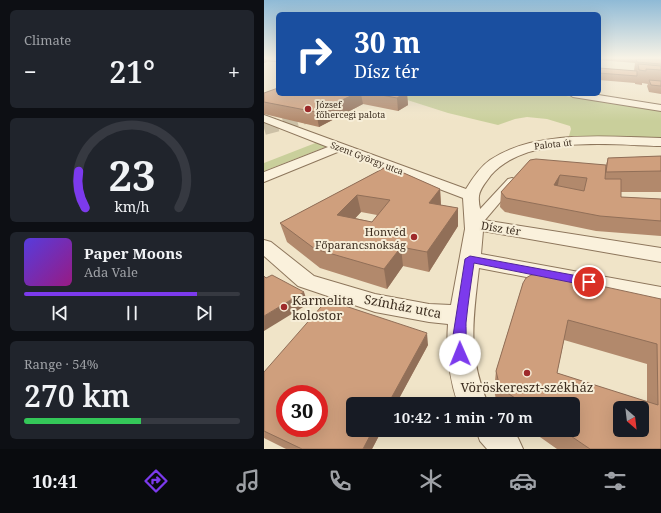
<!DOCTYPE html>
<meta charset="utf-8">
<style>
body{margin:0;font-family:"Noto Serif",serif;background:#20242c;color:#f1f3f6;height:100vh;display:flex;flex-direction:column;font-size:15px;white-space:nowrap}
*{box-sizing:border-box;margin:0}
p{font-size:13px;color:#9ea1a6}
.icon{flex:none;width:22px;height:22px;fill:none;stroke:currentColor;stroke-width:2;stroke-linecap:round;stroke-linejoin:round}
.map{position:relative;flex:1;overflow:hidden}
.details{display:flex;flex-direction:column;gap:10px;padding:10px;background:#0d0f14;width:264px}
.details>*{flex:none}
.banner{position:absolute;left:12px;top:12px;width:325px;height:84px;border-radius:6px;box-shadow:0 4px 16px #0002;background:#1a4fa0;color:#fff;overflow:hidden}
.needle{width:26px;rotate:152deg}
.tools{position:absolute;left:349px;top:401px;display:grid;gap:8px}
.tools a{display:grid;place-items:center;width:36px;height:36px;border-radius:6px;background:#171b24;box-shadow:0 4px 16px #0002;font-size:20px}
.speed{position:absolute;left:12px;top:385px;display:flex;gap:8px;font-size:20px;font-weight:700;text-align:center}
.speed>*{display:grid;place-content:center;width:52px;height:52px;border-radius:50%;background:#171b24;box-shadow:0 4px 16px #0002;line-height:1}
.speed .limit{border:6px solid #d22;background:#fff;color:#111}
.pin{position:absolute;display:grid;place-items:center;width:34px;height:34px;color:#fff;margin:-17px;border:2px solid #fff;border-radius:50%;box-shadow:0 1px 4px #0007}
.me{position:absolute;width:44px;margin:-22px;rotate:359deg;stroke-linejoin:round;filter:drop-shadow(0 0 3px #0008)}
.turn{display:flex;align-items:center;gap:14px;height:84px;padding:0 12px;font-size:18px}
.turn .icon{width:52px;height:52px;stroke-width:2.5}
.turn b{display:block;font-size:28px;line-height:34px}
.big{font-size:30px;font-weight:600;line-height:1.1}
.details .widget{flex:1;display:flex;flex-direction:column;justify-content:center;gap:6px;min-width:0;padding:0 14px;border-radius:6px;background:#20242c}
.details .dial{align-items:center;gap:0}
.dial svg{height:104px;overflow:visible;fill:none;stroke:#363941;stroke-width:7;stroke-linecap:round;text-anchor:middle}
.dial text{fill:#f1f3f6;stroke:none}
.song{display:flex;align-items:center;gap:12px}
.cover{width:48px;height:48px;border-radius:6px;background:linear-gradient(135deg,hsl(250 70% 55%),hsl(310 70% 35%))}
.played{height:4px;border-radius:2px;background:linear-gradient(90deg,#7c3aed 80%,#363941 80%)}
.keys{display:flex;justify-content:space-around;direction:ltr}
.heat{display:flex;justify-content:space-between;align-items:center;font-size:22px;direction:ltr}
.charge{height:6px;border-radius:3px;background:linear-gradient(90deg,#34c759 54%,#363941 0)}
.trip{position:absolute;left:82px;top:397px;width:234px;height:40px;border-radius:6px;background:#171b24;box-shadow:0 4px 16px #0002;font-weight:600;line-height:40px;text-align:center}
.dock{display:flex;height:64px;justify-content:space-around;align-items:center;background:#090b0e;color:#9ea1a6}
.dock .icon{width:28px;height:28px}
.dock .current{color:#7c3aed}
.dock b{font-size:18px;color:#f1f3f6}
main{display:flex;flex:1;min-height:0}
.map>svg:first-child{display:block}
.green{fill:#c9cf9b}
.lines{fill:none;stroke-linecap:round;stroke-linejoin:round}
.tertiary-tunnel{stroke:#ccc0a6;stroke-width:14;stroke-dasharray:14 6;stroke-linecap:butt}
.pedestrian-casing{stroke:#8d765c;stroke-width:2}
.minor-casing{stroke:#8d765c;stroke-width:2}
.pedestrian{fill:#faf1dc;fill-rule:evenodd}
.minor{fill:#faf1dc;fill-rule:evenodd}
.wall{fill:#b2896c;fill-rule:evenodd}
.shaded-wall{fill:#916f58}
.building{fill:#cf9f7d;stroke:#916f58;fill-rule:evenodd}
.route{fill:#7c3aed;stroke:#51269a}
.poi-dot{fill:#9e2a2b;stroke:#f7eed8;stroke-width:1.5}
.labels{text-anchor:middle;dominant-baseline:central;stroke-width:4;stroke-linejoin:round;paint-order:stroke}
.far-poi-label{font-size:9px;fill:#3d2e20;stroke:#f7eed8;text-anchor:start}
.far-street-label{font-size:9px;fill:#3d2e20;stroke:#f7eed8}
.street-label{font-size:11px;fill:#3d2e20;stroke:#f7eed8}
.poi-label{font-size:11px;fill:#3d2e20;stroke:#f7eed8;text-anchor:end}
.near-poi-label{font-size:13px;fill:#3d2e20;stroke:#f7eed8;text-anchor:start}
.near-street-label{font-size:13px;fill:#3d2e20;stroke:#f7eed8}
</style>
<main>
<section class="details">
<div class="widget"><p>Climate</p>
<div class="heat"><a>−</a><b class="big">21°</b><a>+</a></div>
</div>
<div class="widget dial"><svg viewBox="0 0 100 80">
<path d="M14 69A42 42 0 1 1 86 69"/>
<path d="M14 69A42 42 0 0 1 9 41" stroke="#7c3aed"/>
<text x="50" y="56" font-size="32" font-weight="700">23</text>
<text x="50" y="72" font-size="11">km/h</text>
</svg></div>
<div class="widget">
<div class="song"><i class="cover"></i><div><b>Paper Moons</b><p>Ada Vale</p></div></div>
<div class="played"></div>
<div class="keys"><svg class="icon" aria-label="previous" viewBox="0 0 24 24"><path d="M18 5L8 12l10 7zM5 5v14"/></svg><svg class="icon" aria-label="pause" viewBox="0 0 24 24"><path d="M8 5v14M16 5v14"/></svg><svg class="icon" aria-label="next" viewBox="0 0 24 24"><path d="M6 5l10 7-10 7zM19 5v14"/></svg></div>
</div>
<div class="widget"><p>Range · 54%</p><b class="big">270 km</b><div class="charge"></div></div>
</section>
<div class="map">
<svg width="397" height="449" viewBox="0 0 397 449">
<rect width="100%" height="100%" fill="#f0e4c8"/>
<g class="green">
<path d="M143 94H287L353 103 397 111V138H329L305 136 307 129 306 126 283 119 263 117 251 119 234 125 184 113 134 97Z"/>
<path d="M54 142 64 146 0 171V163Z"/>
</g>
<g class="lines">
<path class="tertiary-tunnel" d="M0 128 57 113"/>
<defs>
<path id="pedestrian" d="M248 178 254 181 215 227H205L204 224 205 221 244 179Z"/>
<g id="minor">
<path d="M0 58H14V61L0 60Z"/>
<path d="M304 94H328L397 105V111L309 97Z"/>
<path d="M0 115 202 189C208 179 216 167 226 160 272 129 344 137 397 138V146C348 145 263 134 227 175 223 181 216 188 215 196 214 204 217 212 219 220L397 248V262L219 231 217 254 397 287V303L215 268C209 320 203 354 224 404H194C185 377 182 352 184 324L165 322 111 312 34 286 0 256V240L7 242 50 276 111 294 165 304 187 305 201 229 199 198 76 151 0 182V172L64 147 0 122Z"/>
<path d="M212 430H248L254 438 259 449H223L216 441Z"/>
</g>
</defs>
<use href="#pedestrian" class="pedestrian-casing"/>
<use href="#minor" class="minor-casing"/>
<use href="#pedestrian" class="pedestrian"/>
<use href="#minor" class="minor"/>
</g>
<g class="wall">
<path d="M335 58H397V94L385 92 383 86 384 84 378 83V85L371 84V83L335 80V68L370 71 371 63 335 60Z"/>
<path d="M0 93 14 94H143L144 105 134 111 99 104 55 127 0 114Z"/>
<path d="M397 156V192H357V197L397 199V236L332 231 241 212 236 207 237 192 266 160 342 165 344 158Z"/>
<path d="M124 166 176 189 177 205 194 208V226L165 272 139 266 123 289 56 268 23 242 16 223ZM97 212 113 215 108 222 91 218Z"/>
<path d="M259 283 397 299V449H293L266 430H309V404H233L230 390 232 371ZM300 340 383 364V402L293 373Z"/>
<path d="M164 345 132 404H89L118 430 108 449H22L0 438V372Z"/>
</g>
<g class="shaded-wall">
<path d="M2 58 3 62 0 63V59Z"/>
<path d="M91 94H97L99 104 55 127 52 112Z"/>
<path d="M139 94H143L144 105 134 111 133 98Z"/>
<path d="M296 175 293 189 290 185Z"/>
<path d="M176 189 177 207 165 203Z"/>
<path d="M93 195 97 212 78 233 73 215Z"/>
<path d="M194 208V226L165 272 163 252Z"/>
<path d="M137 247 139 266 123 289 120 269Z"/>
<path d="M40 292 44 304 0 331V316Z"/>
<path d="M163 333 164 345 132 404H124Z"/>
<path d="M109 430H118L108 449H99Z"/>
</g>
<g class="building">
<path d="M385 58H397V59Z"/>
<path d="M372 59 397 60V64L373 62Z"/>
<path d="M374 64 397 66V70L382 69V71L375 70Z"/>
<path d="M335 68 373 71V76L335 73Z"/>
<path d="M385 80 397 81V86L387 85Z"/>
<path d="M14 88V94H91L52 112 0 102V93Z"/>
<path d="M112 94H139L133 98Z"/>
<path d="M397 156V171L342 172 344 158Z"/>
<path d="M272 159 342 165 341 179H357V197L397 199V221L336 216 242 198 237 192 266 160ZM296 175 323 178 320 191 290 185Z"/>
<path d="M124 166 176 189 165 203 194 208 163 252 137 247 120 269 51 249 16 223ZM93 195 126 200 108 222 73 215Z"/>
<path d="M282 274 397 299V449H326L298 430H309V404H260L236 388 232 371 259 283 262 278 267 275ZM304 320 393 344 394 405 293 373ZM356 408H378V430H356Z"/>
<path d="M8 275 40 292 0 316V276L2 278Z"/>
<path d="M63 300 163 333 124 404H89V430H109L99 449H38L0 431V372ZM21 394H55V428H21Z"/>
</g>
<linearGradient id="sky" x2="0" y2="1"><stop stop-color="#8fbad6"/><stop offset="0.48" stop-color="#f8f3e6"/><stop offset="1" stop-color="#f8f3e6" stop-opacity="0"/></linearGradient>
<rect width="397" height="121" fill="url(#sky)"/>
<path class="route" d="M206 256 325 278 331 282 325 286 210 263C207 283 204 303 202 323 202 331 203 352 200 358L196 359 191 358 188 342 201 259Z"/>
<g class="poi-dot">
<circle cx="44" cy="109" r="4"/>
<circle cx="150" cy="237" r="4"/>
<circle cx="20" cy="307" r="4"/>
<circle cx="263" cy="373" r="4"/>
</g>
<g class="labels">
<g class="far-poi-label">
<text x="52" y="104">József<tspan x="52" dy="10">főhercegi palota</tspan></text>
</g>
<g class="far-street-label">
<text transform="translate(289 144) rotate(-6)">Palota út</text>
<text transform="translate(103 158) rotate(21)">Szent György utca</text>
</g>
<g class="street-label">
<text transform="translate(237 228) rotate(9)">Dísz tér</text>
</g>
<g class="poi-label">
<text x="142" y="231">Honvéd<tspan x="142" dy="13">Főparancsnokság</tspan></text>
</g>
<g class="near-poi-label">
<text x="28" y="300">Karmelita<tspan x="28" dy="15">kolostor</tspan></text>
<text x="263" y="387" text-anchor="middle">Vöröskereszt-székház</text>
</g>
<g class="near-street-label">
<text transform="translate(139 306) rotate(11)">Színház utca</text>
</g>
</g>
</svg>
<div class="tools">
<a><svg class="needle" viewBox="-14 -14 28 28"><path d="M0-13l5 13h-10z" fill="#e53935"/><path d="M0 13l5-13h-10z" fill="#9ea1a6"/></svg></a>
</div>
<div class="speed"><div class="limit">30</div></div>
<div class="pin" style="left:325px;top:282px;background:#d93025"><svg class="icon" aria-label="arrive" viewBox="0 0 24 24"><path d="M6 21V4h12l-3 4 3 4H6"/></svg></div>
<svg class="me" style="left:196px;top:354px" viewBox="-20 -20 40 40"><circle r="19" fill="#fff"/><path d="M0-13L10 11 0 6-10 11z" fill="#7c3aed"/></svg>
<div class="trip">10:42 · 1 min · 70 m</div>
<div class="banner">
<div class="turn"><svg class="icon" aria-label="right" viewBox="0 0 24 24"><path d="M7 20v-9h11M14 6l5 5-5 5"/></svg><div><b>30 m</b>Dísz tér</div></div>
</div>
</div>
</main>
<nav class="dock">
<b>10:41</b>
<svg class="icon current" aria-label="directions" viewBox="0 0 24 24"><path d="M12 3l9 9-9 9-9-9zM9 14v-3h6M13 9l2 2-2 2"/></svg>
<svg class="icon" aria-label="music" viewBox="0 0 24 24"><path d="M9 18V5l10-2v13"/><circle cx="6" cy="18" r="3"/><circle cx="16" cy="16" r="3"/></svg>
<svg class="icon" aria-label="phone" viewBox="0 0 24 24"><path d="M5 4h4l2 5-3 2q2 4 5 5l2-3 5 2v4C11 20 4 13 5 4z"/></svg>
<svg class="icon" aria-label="climate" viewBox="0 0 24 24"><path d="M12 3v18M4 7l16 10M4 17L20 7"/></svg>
<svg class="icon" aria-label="car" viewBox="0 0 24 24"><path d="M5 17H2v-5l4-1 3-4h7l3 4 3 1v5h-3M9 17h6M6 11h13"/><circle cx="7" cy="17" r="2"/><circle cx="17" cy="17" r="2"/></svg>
<svg class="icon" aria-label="filters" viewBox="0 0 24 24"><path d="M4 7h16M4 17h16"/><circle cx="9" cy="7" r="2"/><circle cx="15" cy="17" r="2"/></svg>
</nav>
